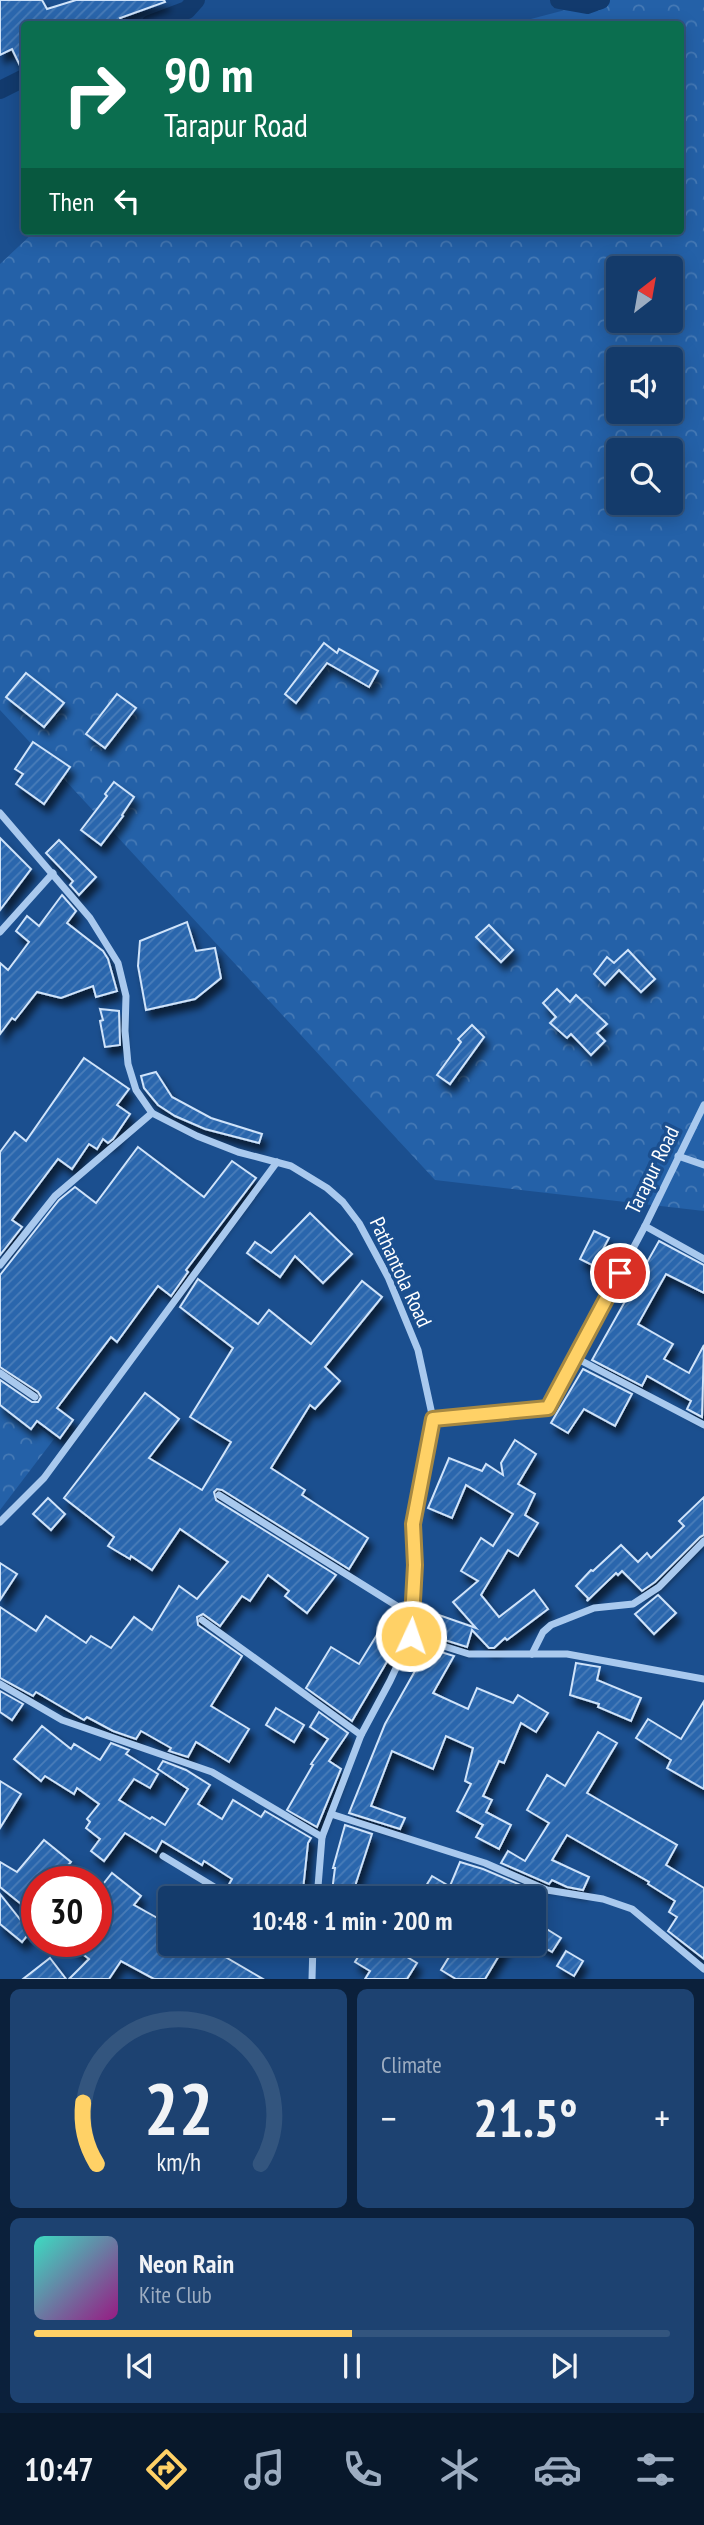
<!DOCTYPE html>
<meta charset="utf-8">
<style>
body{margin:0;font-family:"PT Sans Narrow",sans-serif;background:#1d4271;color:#f1f3f6;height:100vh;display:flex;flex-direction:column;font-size:26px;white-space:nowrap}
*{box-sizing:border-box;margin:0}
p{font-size:23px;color:#9dadc1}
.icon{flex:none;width:38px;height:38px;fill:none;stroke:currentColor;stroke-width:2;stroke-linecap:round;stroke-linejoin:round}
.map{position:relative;height:1979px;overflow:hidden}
.panel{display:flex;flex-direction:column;gap:10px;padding:10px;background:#0b203b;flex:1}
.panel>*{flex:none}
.top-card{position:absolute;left:21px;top:21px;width:663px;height:214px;border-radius:7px;box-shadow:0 4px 18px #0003,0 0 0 2px #33557e;background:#0b6e4f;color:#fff;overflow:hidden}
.needle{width:46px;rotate:31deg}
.fabs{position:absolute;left:606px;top:256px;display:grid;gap:14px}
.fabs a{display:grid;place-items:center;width:77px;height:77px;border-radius:7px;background:#143b6b;box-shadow:0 4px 18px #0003,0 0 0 2px #33557e;font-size:35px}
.speed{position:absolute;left:21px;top:1866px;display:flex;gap:14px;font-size:35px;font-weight:700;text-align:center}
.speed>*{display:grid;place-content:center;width:91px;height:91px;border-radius:50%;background:#143b6b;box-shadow:0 4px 18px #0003,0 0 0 2px #33557e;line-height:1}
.speed .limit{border:10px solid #d22;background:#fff;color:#111}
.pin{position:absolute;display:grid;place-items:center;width:60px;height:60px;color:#fff;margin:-30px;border:4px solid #fff;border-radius:50%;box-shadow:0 2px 7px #0007}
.me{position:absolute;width:77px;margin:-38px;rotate:3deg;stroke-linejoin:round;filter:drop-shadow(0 0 5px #0008)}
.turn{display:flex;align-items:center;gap:24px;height:147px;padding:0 28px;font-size:32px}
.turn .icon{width:91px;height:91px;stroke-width:2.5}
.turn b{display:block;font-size:49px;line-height:60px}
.then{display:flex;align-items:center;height:66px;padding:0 28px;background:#0003;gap:14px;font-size:26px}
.big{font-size:52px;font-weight:600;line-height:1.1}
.panel .widget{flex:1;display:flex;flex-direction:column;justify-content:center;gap:10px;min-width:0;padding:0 24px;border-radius:10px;background:#1d4271}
.panel .dial{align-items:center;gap:0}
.dial svg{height:182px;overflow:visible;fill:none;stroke:#33557e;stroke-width:7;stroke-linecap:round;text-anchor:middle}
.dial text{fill:#f1f3f6;stroke:none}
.song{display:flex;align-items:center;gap:21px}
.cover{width:84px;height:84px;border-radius:10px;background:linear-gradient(135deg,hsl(170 70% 55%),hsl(310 70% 35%))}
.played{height:7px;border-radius:4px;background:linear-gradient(90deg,#ffd166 50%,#33557e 50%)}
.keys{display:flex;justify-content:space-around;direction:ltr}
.heat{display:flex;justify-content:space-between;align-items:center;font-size:38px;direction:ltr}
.panel .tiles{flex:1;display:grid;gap:10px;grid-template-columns:1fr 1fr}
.widget:last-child{grid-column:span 2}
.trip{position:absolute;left:158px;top:1886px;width:388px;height:70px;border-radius:7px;background:#143b6b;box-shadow:0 4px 18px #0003,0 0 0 2px #33557e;font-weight:600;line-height:70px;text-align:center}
.tabs{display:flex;height:112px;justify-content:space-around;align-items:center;background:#08182b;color:#9dadc1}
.tabs .icon{width:49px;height:49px}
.tabs .current{color:#ffd166}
.tabs b{font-size:32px;color:#f1f3f6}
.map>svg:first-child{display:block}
.forest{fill:url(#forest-crowns);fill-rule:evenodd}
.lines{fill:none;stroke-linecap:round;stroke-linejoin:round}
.canal{stroke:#123a6d;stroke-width:18}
.building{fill:url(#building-hatch);stroke:#cfe3fa;stroke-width:2;filter:url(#shadow)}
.street{stroke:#a9c9ee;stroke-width:7}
.route-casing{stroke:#a68842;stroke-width:18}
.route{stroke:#ffd166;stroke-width:12}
.labels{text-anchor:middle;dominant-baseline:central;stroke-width:7;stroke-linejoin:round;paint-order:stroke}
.street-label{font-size:21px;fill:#fff;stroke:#1b4f8f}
</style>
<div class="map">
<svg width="704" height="1979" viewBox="0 0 704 1979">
<defs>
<pattern id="forest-crowns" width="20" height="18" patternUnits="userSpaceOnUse" patternTransform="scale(1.75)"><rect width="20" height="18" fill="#2461a8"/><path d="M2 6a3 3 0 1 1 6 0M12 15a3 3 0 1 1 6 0" fill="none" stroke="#4579b5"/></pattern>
<pattern id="building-hatch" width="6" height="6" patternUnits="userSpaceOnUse" patternTransform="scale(1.75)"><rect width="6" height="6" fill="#2a66ad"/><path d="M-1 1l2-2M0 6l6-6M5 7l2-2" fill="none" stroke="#4a7db9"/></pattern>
<filter id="shadow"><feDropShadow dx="4.5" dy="8" stdDeviation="3.5" flood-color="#0009"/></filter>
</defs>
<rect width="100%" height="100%" fill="#1b4f8f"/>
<g class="forest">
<path d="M603 0H704V1211L435 1180 0 710V264L35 231H681V24H512ZM618 268H670V320H618ZM618 359H670V411H618ZM618 450H670V502H618Z"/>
<path d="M0 1395 54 1439 0 1510Z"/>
</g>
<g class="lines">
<g class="canal">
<path d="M559 0 587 5 601 0"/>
<path d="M150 24 187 10 196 0"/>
<path d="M0 90 24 78"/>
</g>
</g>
<g class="building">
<path d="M0 0H42L47 9 76 0H164L165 2 120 18 123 24H24V74L12 49 0 55Z"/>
<path d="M324 643 337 653 339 649 378 671 369 687 327 663 296 703 285 694Z"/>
<path d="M26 673 64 703 44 727 6 697Z"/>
<path d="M117 694 136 708 105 748 86 734Z"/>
<path d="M33 742 70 767 44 804 16 784 23 774 15 769Z"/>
<path d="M114 782 134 797 122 815 123 816 101 845 81 830 107 796 105 794Z"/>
<path d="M0 838 31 869 0 910Z"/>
<path d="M59 840 96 877 79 895 70 885 73 881 46 853Z"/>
<path d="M62 895 76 911 67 923 103 951 108 959 117 991 96 997 93 986 61 998 37 992 15 1020 12 1018 0 1034V963L8 970 29 942 16 931 27 916 39 926Z"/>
<path d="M187 922 196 951 215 948 221 978 195 999 146 1010 138 966 140 941Z"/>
<path d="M489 925 513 950 501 962 476 937Z"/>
<path d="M628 950 655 979 641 992 619 970 605 985 594 974 607 957 614 963Z"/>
<path d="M557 989 570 1002 576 995 607 1024 597 1033 605 1041 591 1055 571 1034 567 1038 550 1023 556 1017 543 1003Z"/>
<path d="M100 1009 119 1011 120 1045 105 1047 100 1021 103 1020Z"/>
<path d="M472 1025 484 1037 450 1084 437 1075 461 1042 458 1039Z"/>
<path d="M84 1058 129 1089 117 1105 130 1114 113 1139 108 1143 103 1139 97 1149 89 1144 72 1169 58 1159 12 1220 22 1227 0 1255V1152L15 1132 26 1141Z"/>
<path d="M156 1072 172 1097 211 1118 262 1134 259 1143 205 1129 175 1116 158 1105 144 1088 141 1076Z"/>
<path d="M138 1147 204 1197 232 1161 256 1178 186 1270 188 1272 171 1296 158 1286 117 1342 111 1337 57 1408 73 1420 60 1438 37 1421 31 1429 0 1405V1380L32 1402H38L41 1397 38 1392 0 1367V1275L59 1200 75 1187 96 1203Z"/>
<path d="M310 1213 352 1254 323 1283 295 1256 280 1277 247 1253 255 1242 271 1253Z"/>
<path d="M594 1231 609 1238 594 1266 580 1259Z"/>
<path d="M659 1241 704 1265V1293L666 1274 638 1324 673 1344 664 1359 689 1373 704 1345 702 1417 687 1409 691 1401 647 1376 642 1386 592 1360Z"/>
<path d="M198 1279 258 1324 269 1310 311 1344 362 1281 382 1297 325 1367 340 1381 315 1409 310 1405 271 1468 305 1490 302 1495 368 1538 349 1569 222 1490 217 1489 214 1492 216 1500 336 1575 307 1613 285 1596 289 1591 268 1575 250 1601 242 1596 220 1626 203 1614 197 1617 198 1625 242 1656 211 1706 249 1729 229 1762 196 1742 188 1757 169 1751 171 1748 141 1731 136 1739 113 1731 87 1717 84 1720 36 1692 33 1696 0 1678V1607L36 1631 46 1616 86 1643 91 1636 111 1648 134 1617 152 1630 179 1586 197 1599 228 1562 180 1529 152 1570 131 1556 130 1559 108 1546 114 1537 64 1498 145 1393 179 1419 149 1458 202 1490 231 1442 190 1417 233 1348 180 1307Z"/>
<path d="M583 1369 632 1394 615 1426 584 1409 568 1433 551 1423Z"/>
<path d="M515 1440 536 1454 518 1484 535 1494 525 1515 538 1523 518 1556 508 1550 481 1595 499 1617 534 1590 548 1609 507 1640 505 1638 494 1648H489L472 1630 467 1647 432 1636 439 1615 476 1628 453 1602 478 1581 461 1571 481 1538 493 1546 513 1514 466 1485 452 1518 428 1508 449 1458 482 1471 486 1464 503 1475 501 1463Z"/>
<path d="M704 1497V1535L700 1537 655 1582 642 1591 622 1571 618 1575 616 1573 587 1601 588 1598 576 1586 591 1570 593 1571 621 1545 638 1562 647 1553 651 1558 684 1526 679 1521Z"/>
<path d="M48 1498 65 1514 51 1530 33 1514Z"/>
<path d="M0 1563 17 1574 0 1600Z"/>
<path d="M658 1595 676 1613 654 1634 635 1614Z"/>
<path d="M386 1620 405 1631 352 1721 306 1688 331 1647 359 1664Z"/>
<path d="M428 1648 454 1656 433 1693 468 1709 477 1688 513 1703 518 1695 548 1713 536 1732 521 1723 504 1763 499 1761 483 1796 492 1800 486 1812 511 1825 499 1849 476 1837 483 1825 457 1811 471 1784 465 1781 473 1748 446 1736 433 1769 392 1751 371 1806 405 1818 400 1829 349 1813 385 1724Z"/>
<path d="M576 1663 600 1667 597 1680 641 1698 631 1721 598 1707 599 1704 570 1695Z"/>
<path d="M0 1691 23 1704 12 1720 0 1712Z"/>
<path d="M704 1701V1789L667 1768 671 1760 636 1738 648 1719 681 1739Z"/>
<path d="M276 1708 304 1725 294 1742 266 1725Z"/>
<path d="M319 1712 348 1733 329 1761 341 1769 317 1827 287 1810 313 1765 311 1764 328 1739 310 1727Z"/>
<path d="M42 1726 71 1749 74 1744 100 1760 111 1743 129 1750 126 1754 158 1774 150 1788 134 1779 119 1800 150 1819 152 1817 165 1825 188 1789 158 1769 163 1761 186 1770 210 1785 198 1804 222 1819 233 1800 261 1817 265 1811 311 1838 308 1843 302 1899H243L227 1888 232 1879 204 1861 202 1865 162 1841 156 1852 125 1833 104 1861 91 1851 100 1839 86 1828 90 1822 87 1819 99 1804 77 1788 74 1794 45 1776 41 1781 14 1759Z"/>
<path d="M598 1732 617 1743 587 1793 677 1845 666 1865 704 1888V1959L668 1931 677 1917 669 1912 675 1901 648 1884 649 1882 567 1835 552 1860 589 1877 583 1890 567 1887 552 1880 549 1884 501 1863 508 1851 525 1861 549 1823 527 1810 547 1775 565 1786Z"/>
<path d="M0 1781 21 1794 0 1828Z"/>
<path d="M345 1825 372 1834 356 1883 354 1899H331L335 1868H333Z"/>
<path d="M44 1840 71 1862 55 1881H37V1917L0 1887V1862L17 1872Z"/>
<path d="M460 1862 483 1869 523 1886 519 1893 510 1887 502 1899H468L447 1893Z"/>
<path d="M112 1873 141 1896 134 1905 170 1925V1944H203L263 1979H154L121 1961 109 1979H69L89 1959 66 1941H96V1893Z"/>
<path d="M432 1876 449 1886 441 1899H418Z"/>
<path d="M0 1894 30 1932 22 1942 0 1924Z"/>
<path d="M545 1928 561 1938 552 1952 536 1943Z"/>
<path d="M366 1944 382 1954 387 1945 417 1963 407 1979H365L370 1971 355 1962Z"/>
<path d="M457 1944H506L485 1979H456L441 1970Z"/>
<path d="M566 1951 583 1961 574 1976 557 1966Z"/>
<path d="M50 1958 66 1979H23Z"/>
</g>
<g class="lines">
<g class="street">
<path d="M0 813 90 918 118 963 126 996 125 1031 128 1064 136 1090 152 1113 197 1136 238 1152 291 1166 327 1188 343 1202 359 1223 388 1277 418 1350 433 1419 413 1524 415 1565 411 1636 390 1681 361 1735 322 1837 317 1899"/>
<path d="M0 932 53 873"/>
<path d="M678 1156 704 1165"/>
<path d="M645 1226 704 1259"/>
<path d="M0 1265 55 1196 152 1113"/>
<path d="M576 1358 704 1425"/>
<path d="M0 1373 35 1397"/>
<path d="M433 1419 548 1408 645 1226 704 1105"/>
<path d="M219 1495 413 1616"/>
<path d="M0 1522 44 1478 277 1162"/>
<path d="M202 1620 361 1735"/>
<path d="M411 1636 469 1654H567L704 1679"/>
<path d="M532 1654 543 1632 551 1625 594 1608 633 1604 659 1587 704 1541"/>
<path d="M0 1684 62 1720 212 1772 322 1837"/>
<path d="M331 1814 485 1863 547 1890 603 1899 632 1909 704 1969"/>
<path d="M163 1856 234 1899"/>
<path d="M312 1979 313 1944"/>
</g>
</g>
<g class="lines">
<defs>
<path id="route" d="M411 1636 415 1565 413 1524 433 1419 548 1408 620 1273"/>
</defs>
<use href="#route" class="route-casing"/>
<use href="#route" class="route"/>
</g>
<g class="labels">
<g class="street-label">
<text transform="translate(652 1170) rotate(-64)">Tarapur Road</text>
<text transform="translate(401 1272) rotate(65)">Pathantola Road</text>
</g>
</g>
</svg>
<div class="fabs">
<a><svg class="needle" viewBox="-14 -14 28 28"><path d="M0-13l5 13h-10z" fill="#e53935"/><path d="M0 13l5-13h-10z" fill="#9dadc1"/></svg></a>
<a><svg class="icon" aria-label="sound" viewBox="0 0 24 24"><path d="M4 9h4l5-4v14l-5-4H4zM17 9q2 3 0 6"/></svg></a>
<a><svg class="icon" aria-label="search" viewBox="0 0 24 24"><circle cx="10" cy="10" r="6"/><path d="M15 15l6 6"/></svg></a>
</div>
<div class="speed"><div class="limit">30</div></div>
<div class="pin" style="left:620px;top:1273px;background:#d93025"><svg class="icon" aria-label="arrive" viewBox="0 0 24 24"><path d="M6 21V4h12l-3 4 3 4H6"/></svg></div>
<svg class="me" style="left:411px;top:1636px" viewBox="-20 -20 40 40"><circle r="17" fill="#ffd166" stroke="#fff" stroke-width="3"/><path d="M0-11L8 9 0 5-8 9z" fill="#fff"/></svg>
<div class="trip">10:48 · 1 min · 200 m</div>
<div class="top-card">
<div class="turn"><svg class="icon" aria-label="right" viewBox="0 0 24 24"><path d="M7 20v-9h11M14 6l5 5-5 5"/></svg><div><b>90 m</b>Tarapur Road</div></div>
<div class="then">Then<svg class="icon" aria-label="left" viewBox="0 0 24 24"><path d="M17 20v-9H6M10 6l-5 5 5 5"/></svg></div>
</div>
</div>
<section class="panel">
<div class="tiles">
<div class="widget dial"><svg viewBox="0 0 100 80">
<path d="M14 69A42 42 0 1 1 86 69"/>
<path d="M14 69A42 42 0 0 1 8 42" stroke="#ffd166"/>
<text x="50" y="56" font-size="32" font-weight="700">22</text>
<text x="50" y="72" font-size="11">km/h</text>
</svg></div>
<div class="widget"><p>Climate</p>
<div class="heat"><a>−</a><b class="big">21.5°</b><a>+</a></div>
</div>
<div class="widget">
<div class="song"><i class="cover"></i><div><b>Neon Rain</b><p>Kite Club</p></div></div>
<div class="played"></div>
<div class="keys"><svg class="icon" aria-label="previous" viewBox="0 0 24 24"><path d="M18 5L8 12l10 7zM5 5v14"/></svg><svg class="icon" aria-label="pause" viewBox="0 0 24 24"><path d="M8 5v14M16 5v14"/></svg><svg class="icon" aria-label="next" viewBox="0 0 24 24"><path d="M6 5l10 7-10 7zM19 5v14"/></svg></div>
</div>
</div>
</section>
<nav class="tabs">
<b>10:47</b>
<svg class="icon current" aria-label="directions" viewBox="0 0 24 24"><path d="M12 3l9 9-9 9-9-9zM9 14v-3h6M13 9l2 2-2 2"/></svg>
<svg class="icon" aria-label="music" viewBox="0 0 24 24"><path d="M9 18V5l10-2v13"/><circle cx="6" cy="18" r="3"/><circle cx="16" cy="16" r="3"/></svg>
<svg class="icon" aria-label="phone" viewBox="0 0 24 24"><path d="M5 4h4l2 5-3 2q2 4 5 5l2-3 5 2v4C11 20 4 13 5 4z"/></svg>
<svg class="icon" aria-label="climate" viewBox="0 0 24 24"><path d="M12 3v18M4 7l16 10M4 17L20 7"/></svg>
<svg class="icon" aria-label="car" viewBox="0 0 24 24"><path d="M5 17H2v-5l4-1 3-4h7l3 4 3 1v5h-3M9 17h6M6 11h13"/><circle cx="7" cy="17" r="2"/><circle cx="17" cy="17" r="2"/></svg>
<svg class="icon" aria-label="filters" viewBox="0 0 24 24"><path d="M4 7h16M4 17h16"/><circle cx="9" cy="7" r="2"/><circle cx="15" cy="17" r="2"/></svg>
</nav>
